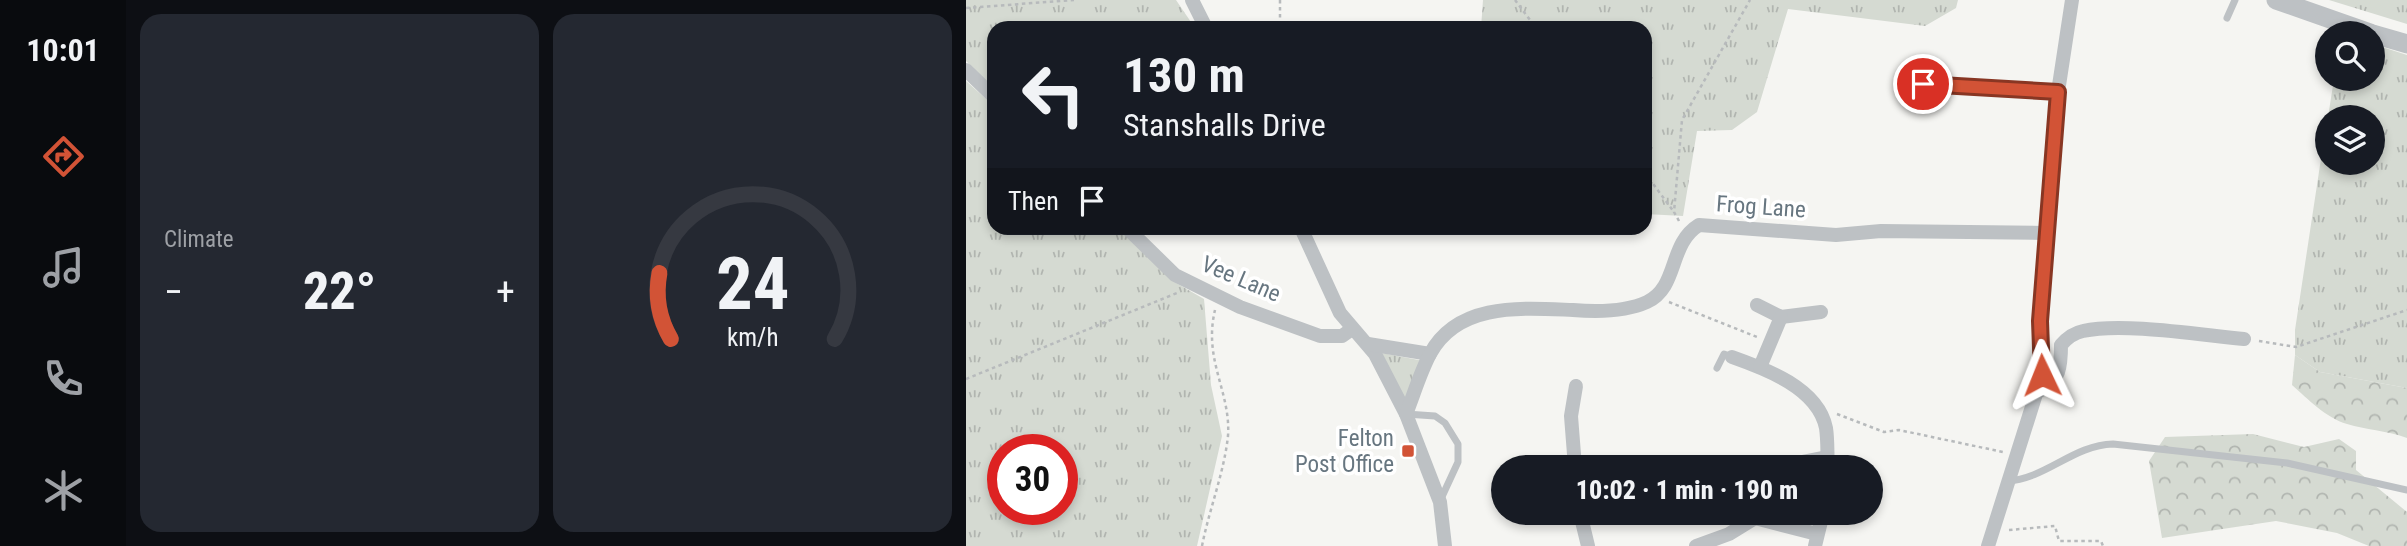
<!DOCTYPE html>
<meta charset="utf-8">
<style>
body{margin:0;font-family:"Roboto Condensed",sans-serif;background:#242831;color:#f1f3f6;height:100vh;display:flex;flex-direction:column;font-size:26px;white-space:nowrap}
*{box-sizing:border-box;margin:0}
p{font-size:23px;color:#9ea1a6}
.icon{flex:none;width:38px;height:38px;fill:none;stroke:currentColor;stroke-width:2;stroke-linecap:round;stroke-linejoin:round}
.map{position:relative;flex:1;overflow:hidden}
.drawer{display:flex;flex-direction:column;gap:14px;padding:14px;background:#0d0f14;width:840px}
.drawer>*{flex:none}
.hud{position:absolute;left:21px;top:21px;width:665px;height:214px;border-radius:21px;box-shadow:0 4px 10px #0003;background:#171b24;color:#f1f3f6;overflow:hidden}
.controls{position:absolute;left:1349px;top:21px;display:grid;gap:14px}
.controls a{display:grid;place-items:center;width:70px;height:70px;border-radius:50%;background:#171b24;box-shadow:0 4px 10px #0003;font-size:35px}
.speed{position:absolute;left:21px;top:434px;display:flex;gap:14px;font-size:35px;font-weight:700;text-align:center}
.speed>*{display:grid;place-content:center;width:91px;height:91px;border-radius:50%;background:#171b24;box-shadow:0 4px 10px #0003;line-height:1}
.speed .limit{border:10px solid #d22;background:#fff;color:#111}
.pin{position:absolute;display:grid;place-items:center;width:60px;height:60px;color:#fff;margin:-30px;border:4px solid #fff;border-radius:50%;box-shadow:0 2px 7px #0007}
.me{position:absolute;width:77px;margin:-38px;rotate:358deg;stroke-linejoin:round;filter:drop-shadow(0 0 5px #0008)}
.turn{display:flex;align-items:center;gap:24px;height:147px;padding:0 21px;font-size:32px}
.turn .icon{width:91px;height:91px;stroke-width:2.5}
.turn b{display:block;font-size:49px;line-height:60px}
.then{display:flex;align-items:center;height:66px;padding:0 21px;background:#0003;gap:14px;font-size:26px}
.big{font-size:52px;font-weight:800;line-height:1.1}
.drawer .card{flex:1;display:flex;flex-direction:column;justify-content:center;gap:10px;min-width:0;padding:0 24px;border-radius:21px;background:#242831}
.drawer .dial{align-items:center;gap:0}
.dial svg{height:182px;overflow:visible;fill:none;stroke:#363941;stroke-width:7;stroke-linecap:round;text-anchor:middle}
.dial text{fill:#f1f3f6;stroke:none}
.heat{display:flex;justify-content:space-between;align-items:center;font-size:38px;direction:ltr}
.drawer .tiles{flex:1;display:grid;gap:14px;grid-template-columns:repeat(2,1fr)}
.trip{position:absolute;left:525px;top:455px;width:392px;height:70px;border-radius:35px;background:#171b24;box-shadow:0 4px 10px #0003;font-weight:800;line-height:70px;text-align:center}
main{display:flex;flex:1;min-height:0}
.menu{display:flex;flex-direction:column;width:126px;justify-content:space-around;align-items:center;background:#090b0e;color:#9ea1a6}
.menu .icon{width:49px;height:49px}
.menu .current{color:#d25336}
.menu b{font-size:32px;color:#f1f3f6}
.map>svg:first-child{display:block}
.grass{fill:url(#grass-tufts);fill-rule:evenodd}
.forest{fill:url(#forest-crowns)}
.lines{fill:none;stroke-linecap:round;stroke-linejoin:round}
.path{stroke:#b7babc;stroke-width:2.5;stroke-dasharray:3.5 3.5;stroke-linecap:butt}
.service{stroke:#bdc1c4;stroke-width:7}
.minor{stroke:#bdc1c4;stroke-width:14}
.tertiary{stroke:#bdc1c4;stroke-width:19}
.route-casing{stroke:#883623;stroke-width:18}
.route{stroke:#d25336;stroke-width:12}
.poi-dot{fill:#d25336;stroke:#fff;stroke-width:2.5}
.labels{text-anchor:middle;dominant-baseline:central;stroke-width:7;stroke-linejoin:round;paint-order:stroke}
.street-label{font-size:23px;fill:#677680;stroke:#fff}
.poi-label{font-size:23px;fill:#677680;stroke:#fff;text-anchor:end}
</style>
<main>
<nav class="menu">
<b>10:01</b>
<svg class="icon current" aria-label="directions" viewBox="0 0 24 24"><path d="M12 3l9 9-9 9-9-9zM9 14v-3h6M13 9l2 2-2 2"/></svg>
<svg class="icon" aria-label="music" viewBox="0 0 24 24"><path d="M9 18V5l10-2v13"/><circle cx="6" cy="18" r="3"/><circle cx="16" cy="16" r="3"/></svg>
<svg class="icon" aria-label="phone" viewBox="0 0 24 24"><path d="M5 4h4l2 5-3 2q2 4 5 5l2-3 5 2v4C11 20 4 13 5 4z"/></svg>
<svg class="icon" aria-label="climate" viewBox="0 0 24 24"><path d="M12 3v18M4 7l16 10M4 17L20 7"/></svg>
</nav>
<section class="drawer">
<div class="tiles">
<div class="card"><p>Climate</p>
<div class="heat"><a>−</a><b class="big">22°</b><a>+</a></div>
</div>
<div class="card dial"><svg viewBox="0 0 100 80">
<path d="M14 69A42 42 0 1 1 86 69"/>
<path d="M14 69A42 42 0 0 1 9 40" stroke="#d25336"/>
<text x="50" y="56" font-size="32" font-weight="700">24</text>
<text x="50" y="72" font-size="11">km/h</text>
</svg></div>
</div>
</section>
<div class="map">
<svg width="1441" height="546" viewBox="0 0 1441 546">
<defs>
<pattern id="grass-tufts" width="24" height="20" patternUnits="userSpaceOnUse" patternTransform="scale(1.75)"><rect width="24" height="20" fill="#d5dad2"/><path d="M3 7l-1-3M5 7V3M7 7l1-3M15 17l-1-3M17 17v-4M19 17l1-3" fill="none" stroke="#b1b5b0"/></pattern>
<pattern id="forest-crowns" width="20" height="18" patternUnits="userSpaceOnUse" patternTransform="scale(1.75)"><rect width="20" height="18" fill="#d5dad2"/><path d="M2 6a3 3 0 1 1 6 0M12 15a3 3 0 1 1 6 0" fill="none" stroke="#b1b5b0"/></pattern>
</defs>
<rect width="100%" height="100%" fill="#f5f5f2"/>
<g class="grass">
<path d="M0 0H210L229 28H28V88L0 61Z"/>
<path d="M517 0H992L990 8 959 26 822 9 791 112 766 130 731 131 717 216 679 214V28H515Z"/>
<path d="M1363 0H1441V24Z"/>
<path d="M1407 44 1441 55V388L1354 372 1329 355V330L1361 119 1362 163H1407V117H1362L1368 79H1407Z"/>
<path d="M0 81 28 106V228H153L205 280 238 299 245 385 256 436 231 546H0ZM37 450H96V509H37Z"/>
<path d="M416 353 458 361 438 400Z"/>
</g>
<g class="forest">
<path d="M1329 355 1354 372 1441 388V438C1419 430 1400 430 1381 424 1360 418 1342 399 1326 385Z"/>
<path d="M1287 434 1338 447 1373 439 1390 451V470L1441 512V546H1403L1371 533 1310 521 1196 538 1183 461 1199 437Z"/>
</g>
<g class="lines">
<g class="path">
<path d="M314 0V28"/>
<path d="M549 0 570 28"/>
<path d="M0 8 108 0"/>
<path d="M679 173 708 212"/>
<path d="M713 221 708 212 716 120 784 0"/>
<path d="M703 302 791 337"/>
<path d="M1293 341 1330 347 1441 310"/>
<path d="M0 379 211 293"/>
<path d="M871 414 918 432 933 430 1037 452"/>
<path d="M1043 530 1089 526 1093 541H1135L1137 546"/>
<path d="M236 546C243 510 258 473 262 436 265 392 237 360 249 310"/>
</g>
<g class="service">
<path d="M1261 18 1269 0"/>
<path d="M751 368 758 354 766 357"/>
<path d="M440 414 469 416 479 423 492 444V462L474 501"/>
<path d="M1041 481C1080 479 1107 445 1147 444L1321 463 1441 490"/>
</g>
<g class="minor">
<path d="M226 0 240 28"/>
<path d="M0 70 28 97"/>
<path d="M957 84 1092 92"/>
<path d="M161 228 209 275 274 307 354 336H376L386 329"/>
<path d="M335 228 374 313 409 354 440 414 474 502 479 546"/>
<path d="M791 305 815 317 855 312"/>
<path d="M402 344 464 354"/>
<path d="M766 357C800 369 852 388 860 428 862 441 861 455 862 467"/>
<path d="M794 367 815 317"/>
<path d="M1073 391C1094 382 1095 366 1095 345 1101 338 1107 333 1117 331 1156 322 1235 335 1278 339"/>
<path d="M440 414C448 394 454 373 464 354 492 302 556 308 607 310 631 312 659 312 681 302 713 287 702 244 733 225L870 235 915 231 1080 233"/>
<path d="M609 467 605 416 610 386"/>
<path d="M811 467 861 457"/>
<path d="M614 513 622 546"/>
<path d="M730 546 763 534 789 518 851 534"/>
<path d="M849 546 857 513"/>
<path d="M1022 546 1076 375 1074 321 1080 233 1092 92 1106 0"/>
</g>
<g class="tertiary">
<path d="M1310 0 1404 33"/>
<path d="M1407 34 1441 44"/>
</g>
</g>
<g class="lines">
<defs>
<path id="route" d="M957 84 1092 92 1074 321 1076 375"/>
</defs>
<use href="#route" class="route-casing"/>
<use href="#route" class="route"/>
</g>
<rect class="poi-dot" x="435" y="444" width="14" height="14" rx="3.5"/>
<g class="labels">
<g class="street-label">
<text transform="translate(795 207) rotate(4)">Frog Lane</text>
<text transform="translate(275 279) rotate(23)">Vee Lane</text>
</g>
<g class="poi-label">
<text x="428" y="438">Felton<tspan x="428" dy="26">Post Office</tspan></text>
</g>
</g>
</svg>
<div class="controls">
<a><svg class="icon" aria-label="search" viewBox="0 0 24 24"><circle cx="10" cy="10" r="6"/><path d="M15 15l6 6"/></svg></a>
<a><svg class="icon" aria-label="layers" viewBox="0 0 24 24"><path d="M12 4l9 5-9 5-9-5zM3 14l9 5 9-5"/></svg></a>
</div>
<div class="speed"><div class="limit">30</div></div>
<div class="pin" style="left:957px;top:84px;background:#d93025"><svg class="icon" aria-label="arrive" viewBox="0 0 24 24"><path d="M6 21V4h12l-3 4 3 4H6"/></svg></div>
<svg class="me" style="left:1076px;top:375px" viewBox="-20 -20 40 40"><path d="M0-17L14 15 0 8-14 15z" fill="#d25336" stroke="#fff" stroke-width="4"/></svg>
<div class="trip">10:02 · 1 min · 190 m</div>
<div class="hud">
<div class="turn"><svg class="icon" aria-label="left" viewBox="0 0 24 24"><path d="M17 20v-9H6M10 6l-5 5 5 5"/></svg><div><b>130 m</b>Stanshalls Drive</div></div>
<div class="then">Then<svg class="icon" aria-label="arrive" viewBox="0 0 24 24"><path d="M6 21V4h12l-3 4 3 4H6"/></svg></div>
</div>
</div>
</main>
